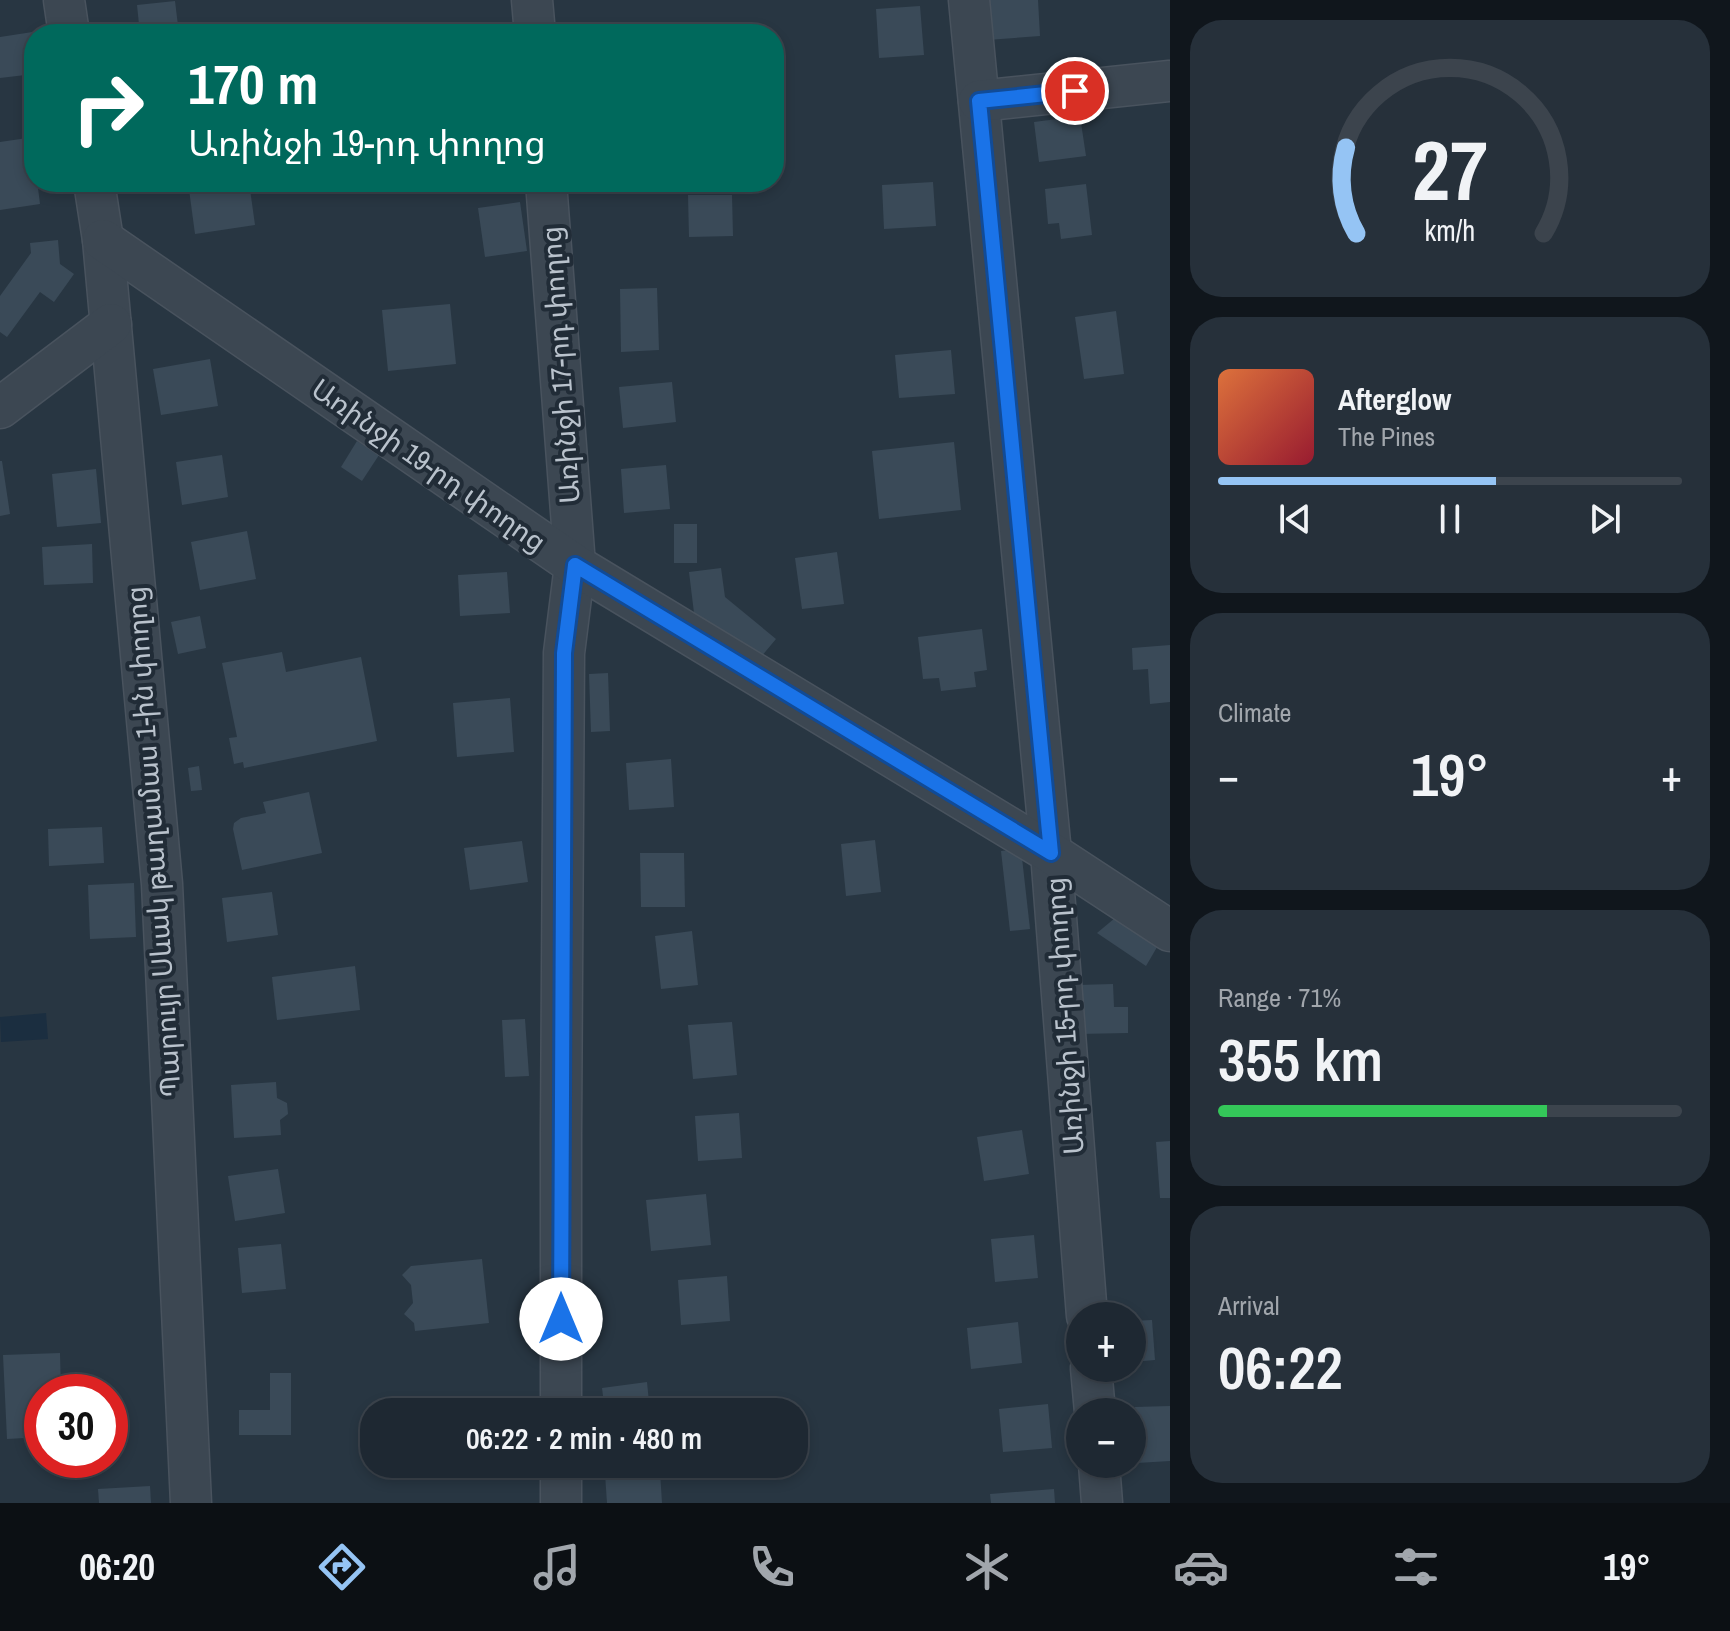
<!DOCTYPE html>
<meta charset="utf-8">
<style>
body{margin:0;font-family:"Archivo Narrow","Noto Sans Armenian",sans-serif;background:#26303a;color:#f1f3f6;height:100vh;display:flex;flex-direction:column;font-size:30px;white-space:nowrap}
*{box-sizing:border-box;margin:0}
p{font-size:26px;color:#a1a6ac}
.icon{flex:none;width:44px;height:44px;fill:none;stroke:currentColor;stroke-width:2;stroke-linecap:round;stroke-linejoin:round}
.map{position:relative;flex:1;overflow:hidden}
.drawer{display:flex;flex-direction:column;gap:20px;padding:20px;background:#10161c;width:560px}
.drawer>*{flex:none}
.banner{position:absolute;left:24px;top:24px;width:760px;height:168px;border-radius:32px;box-shadow:0 4px 12px #0003,0 0 0 2px #3c444d;background:#00695c;color:#fff;overflow:hidden}
.buttons{position:absolute;left:1066px;top:1302px;display:grid;gap:16px}
.buttons a{display:grid;place-items:center;width:80px;height:80px;border-radius:50%;background:#1e2832;box-shadow:0 4px 12px #0003,0 0 0 2px #3c444d;font-size:40px}
.speed{position:absolute;left:24px;top:1374px;display:flex;gap:16px;font-size:40px;font-weight:700;text-align:center}
.speed>*{display:grid;place-content:center;width:104px;height:104px;border-radius:50%;background:#1e2832;box-shadow:0 4px 12px #0003,0 0 0 2px #3c444d;line-height:1}
.speed .limit{border:12px solid #d22;background:#fff;color:#111}
.pin{position:absolute;display:grid;place-items:center;width:68px;height:68px;color:#fff;margin:-34px;border:4px solid #fff;border-radius:50%;box-shadow:0 2px 8px #0007}
.me{position:absolute;width:88px;margin:-44px;rotate:0deg;stroke-linejoin:round;filter:drop-shadow(0 0 6px #0008)}
.turn{display:flex;align-items:center;gap:28px;height:168px;padding:0 32px;font-size:36px}
.turn .icon{width:104px;height:104px;stroke-width:2.5}
.turn b{display:block;font-size:56px;line-height:68px}
.big{font-size:60px;font-weight:600;line-height:1.1}
.drawer .card{flex:1;display:flex;flex-direction:column;justify-content:center;gap:12px;min-width:0;padding:0 28px;border-radius:32px;background:#26303a}
.drawer .dial{align-items:center;gap:0}
.dial svg{height:208px;overflow:visible;fill:none;stroke:#3c444d;stroke-width:7;stroke-linecap:round;text-anchor:middle}
.dial text{fill:#f1f3f6;stroke:none}
.song{display:flex;align-items:center;gap:24px}
.cover{width:96px;height:96px;border-radius:12px;background:linear-gradient(135deg,hsl(20 70% 55%),hsl(350 70% 35%))}
.played{height:8px;border-radius:4px;background:linear-gradient(90deg,#95c4f4 60%,#3c444d 60%)}
.keys{display:flex;justify-content:space-around;direction:ltr}
.heat{display:flex;justify-content:space-between;align-items:center;font-size:44px;direction:ltr}
.charge{height:12px;border-radius:6px;background:linear-gradient(90deg,#34c759 71%,#3c444d 0)}
.trip{position:absolute;left:360px;top:1398px;width:448px;height:80px;border-radius:32px;background:#1e2832;box-shadow:0 4px 12px #0003,0 0 0 2px #3c444d;font-weight:600;line-height:80px;text-align:center}
.tab-bar{display:flex;height:128px;justify-content:space-around;align-items:center;background:#0c1014;color:#a1a6ac}
.tab-bar .icon{width:56px;height:56px}
.tab-bar .selected{color:#95c4f4}
.tab-bar b{font-size:36px;color:#f1f3f6}
main{display:flex;flex:1;min-height:0}
.map>svg:first-child{display:block}
.water{fill:#1b2e40}
.building{fill:#3a4a58}
.lines{fill:none;stroke-linecap:round;stroke-linejoin:round}
.minor-casing{stroke:#49535e;stroke-width:43}
.minor{stroke:#3c4752;stroke-width:40}
.route-casing{stroke:#114b97;stroke-width:20}
.route{stroke:#1a73e8;stroke-width:14}
.labels{text-anchor:middle;dominant-baseline:central;stroke-width:8;stroke-linejoin:round;paint-order:stroke}
.street-label{font-size:28px;fill:#b9c2cc;stroke:#212c37}
</style>
<main>
<div class="map">
<svg width="1170" height="1503" viewBox="0 0 1170 1503">
<rect width="100%" height="100%" fill="#283642"/>
<path class="water" d="M46 1013 48 1039 1 1042 0 1017Z"/>
<g class="building">
<path d="M984 0H1038L1040 36 987 40Z"/>
<path d="M175 1 179 34H140L137 5Z"/>
<path d="M920 6 924 55 879 58 876 9Z"/>
<path d="M441 26 442 34H376V30Z"/>
<path d="M625 27 626 34H587V31Z"/>
<path d="M39 31 40 34H34V74L0 78V37Z"/>
<path d="M1080 116 1086 156 1039 162 1034 122Z"/>
<path d="M34 137V182H44L45 187 38 188 40 204 0 210V142Z"/>
<path d="M188 182H249L255 225 195 234Z"/>
<path d="M933 182 936 226 884 229 882 185Z"/>
<path d="M1086 184 1092 235 1061 239 1059 223 1048 224 1045 189Z"/>
<path d="M688 195H732L733 236 689 237Z"/>
<path d="M520 202 527 251 485 257 478 208Z"/>
<path d="M58 240 60 264 74 274 54 302 40 292 7 337 0 332V296L31 253 30 243Z"/>
<path d="M657 288 659 350 621 352 620 289Z"/>
<path d="M450 304 456 364 388 371 382 310Z"/>
<path d="M1116 311 1124 374 1084 379 1075 317Z"/>
<path d="M951 350 955 394 899 398 895 355Z"/>
<path d="M210 359 218 406 161 415 153 369Z"/>
<path d="M672 382 676 422 623 428 619 387Z"/>
<path d="M357 441 379 455 362 481 341 467Z"/>
<path d="M954 442 961 510 879 519 872 451Z"/>
<path d="M222 455 228 497 182 505 176 462Z"/>
<path d="M0 461H2L10 514 0 516Z"/>
<path d="M666 465 670 509 624 513 621 469Z"/>
<path d="M96 469 101 523 57 527 52 474Z"/>
<rect x="674" y="524" width="23" height="39"/>
<path d="M247 531 256 579 200 590 191 542Z"/>
<path d="M92 544 93 583 44 585 42 547Z"/>
<path d="M837 552 844 604 802 609 795 558Z"/>
<path d="M721 568 725 597 776 639 756 663 694 613 689 572Z"/>
<path d="M507 572 510 613 460 616 458 575Z"/>
<path d="M200 616 206 648 178 654 171 622Z"/>
<path d="M982 629 987 670 974 672 976 687 941 691 939 678 923 679 918 637Z"/>
<path d="M1170 645V702L1150 704 1148 669 1133 670 1132 648Z"/>
<path d="M282 652 286 672 361 657 377 741 244 768 243 762 234 764 229 738 237 737 222 663Z"/>
<path d="M608 673 610 731 591 732 589 674Z"/>
<path d="M510 698 514 752 457 757 453 703Z"/>
<path d="M671 759 674 807 629 810 626 763Z"/>
<path d="M199 766 202 790 191 791 188 768Z"/>
<path d="M309 792 322 853 242 870 233 829 234 823 241 818 266 813 263 802Z"/>
<path d="M102 827 104 863 49 866 48 829Z"/>
<path d="M875 840 881 892 846 896 841 844Z"/>
<path d="M522 841 528 882 470 890 464 848Z"/>
<path d="M1021 849 1030 929 1010 931 1001 851Z"/>
<path d="M640 853H684L685 907H641Z"/>
<path d="M134 883 136 937 90 939 88 885Z"/>
<path d="M272 892 278 935 227 942 222 898Z"/>
<path d="M1115 918 1160 942 1146 966 1097 933Z"/>
<path d="M692 931 698 985 661 989 655 936Z"/>
<path d="M355 966 360 1010 277 1020 272 977Z"/>
<path d="M1113 984 1114 1007H1128V1033L1078 1034 1077 985Z"/>
<path d="M525 1019 529 1076 505 1077 502 1020Z"/>
<path d="M732 1022 737 1075 693 1079 688 1025Z"/>
<path d="M276 1082 277 1098 287 1103 288 1114 280 1120 281 1135 234 1138 231 1085Z"/>
<path d="M739 1113 742 1158 698 1161 695 1116Z"/>
<path d="M1022 1130 1029 1174 984 1181 977 1137Z"/>
<path d="M1170 1141V1198H1160L1156 1142Z"/>
<path d="M278 1169 285 1213 235 1221 228 1176Z"/>
<path d="M706 1194 711 1245 651 1251 646 1200Z"/>
<path d="M1034 1235 1038 1278 995 1282 991 1239Z"/>
<path d="M281 1244 286 1289 242 1293 238 1248Z"/>
<path d="M482 1259 489 1323 415 1331 414 1323 404 1314 413 1303 411 1285 402 1275 411 1266Z"/>
<path d="M727 1276 730 1321 681 1325 678 1280Z"/>
<path d="M1152 1320 1155 1360 1132 1362V1321Z"/>
<path d="M1018 1322 1022 1363 971 1369 967 1328Z"/>
<path d="M60 1353 61 1392H42V1437L7 1439 3 1355Z"/>
<path d="M270 1373H291V1435H239V1410H270Z"/>
<path d="M647 1382 650 1412H605L602 1388Z"/>
<path d="M1048 1404 1052 1448 1003 1452 999 1409Z"/>
<path d="M1170 1406V1461L1137 1463 1135 1407Z"/>
<path d="M660 1471 662 1503H607L605 1474Z"/>
<path d="M150 1486 151 1503H99L98 1489Z"/>
<path d="M1054 1489 1055 1503H991L990 1494Z"/>
</g>
<g class="lines">
<defs>
<g id="minor">
<path d="M64 0 69 34"/>
<path d="M532 0 535 34"/>
<path d="M969 0 1051 853 1087 1316"/>
<path d="M979 101 1170 81"/>
<path d="M94 182 103 240 162 884 191 1503"/>
<path d="M546 182 575 565 564 653 561 1133V1412"/>
<path d="M103 240 575 565 1051 853 1170 931"/>
<path d="M0 408 111 324"/>
<path d="M1091 1368 1095 1412"/>
<path d="M561 1464V1503"/>
<path d="M1099 1464 1102 1503"/>
</g>
</defs>
<use href="#minor" class="minor-casing"/>
<use href="#minor" class="minor"/>
</g>
<g class="lines">
<defs>
<path id="route" d="M561 1319 564 653 575 565 1051 853 979 101 1075 91"/>
</defs>
<use href="#route" class="route-casing"/>
<use href="#route" class="route"/>
</g>
<g class="labels">
<g class="street-label">
<text transform="translate(560 365) rotate(-94)">Առինջի 17-րդ փողոց</text>
<text transform="translate(429 465) rotate(35)">Առինջի 19-րդ փողոց</text>
<text transform="translate(153 842) rotate(-94)">Պարույր Սևակ թաղամաս 1-ին փողոց</text>
<text transform="translate(1064 1016) rotate(-94)">Առինջի 15-րդ փողոց</text>
</g>
</g>
</svg>
<div class="buttons">
<a>+</a>
<a>−</a>
</div>
<div class="speed"><div class="limit">30</div></div>
<div class="pin" style="left:1075px;top:91px;background:#d93025"><svg class="icon" aria-label="arrive" viewBox="0 0 24 24"><path d="M6 21V4h12l-3 4 3 4H6"/></svg></div>
<svg class="me" style="left:561px;top:1319px" viewBox="-20 -20 40 40"><circle r="19" fill="#fff"/><path d="M0-13L10 11 0 6-10 11z" fill="#1a73e8"/></svg>
<div class="trip">06:22 · 2 min · 480 m</div>
<div class="banner">
<div class="turn"><svg class="icon" aria-label="right" viewBox="0 0 24 24"><path d="M7 20v-9h11M14 6l5 5-5 5"/></svg><div><b>170 m</b>Առինջի 19-րդ փողոց</div></div>
</div>
</div>
<section class="drawer">
<div class="card dial"><svg viewBox="0 0 100 80">
<path d="M14 69A42 42 0 1 1 86 69"/>
<path d="M14 69A42 42 0 0 1 10 36" stroke="#95c4f4"/>
<text x="50" y="56" font-size="32" font-weight="700">27</text>
<text x="50" y="72" font-size="11">km/h</text>
</svg></div>
<div class="card">
<div class="song"><i class="cover"></i><div><b>Afterglow</b><p>The Pines</p></div></div>
<div class="played"></div>
<div class="keys"><svg class="icon" aria-label="previous" viewBox="0 0 24 24"><path d="M18 5L8 12l10 7zM5 5v14"/></svg><svg class="icon" aria-label="pause" viewBox="0 0 24 24"><path d="M8 5v14M16 5v14"/></svg><svg class="icon" aria-label="next" viewBox="0 0 24 24"><path d="M6 5l10 7-10 7zM19 5v14"/></svg></div>
</div>
<div class="card"><p>Climate</p>
<div class="heat"><a>−</a><b class="big">19°</b><a>+</a></div>
</div>
<div class="card"><p>Range · 71%</p><b class="big">355 km</b><div class="charge"></div></div>
<div class="card"><p>Arrival</p><b class="big">06:22</b></div>
</section>
</main>
<nav class="tab-bar">
<b>06:20</b>
<svg class="icon selected" aria-label="directions" viewBox="0 0 24 24"><path d="M12 3l9 9-9 9-9-9zM9 14v-3h6M13 9l2 2-2 2"/></svg>
<svg class="icon" aria-label="music" viewBox="0 0 24 24"><path d="M9 18V5l10-2v13"/><circle cx="6" cy="18" r="3"/><circle cx="16" cy="16" r="3"/></svg>
<svg class="icon" aria-label="phone" viewBox="0 0 24 24"><path d="M5 4h4l2 5-3 2q2 4 5 5l2-3 5 2v4C11 20 4 13 5 4z"/></svg>
<svg class="icon" aria-label="climate" viewBox="0 0 24 24"><path d="M12 3v18M4 7l16 10M4 17L20 7"/></svg>
<svg class="icon" aria-label="car" viewBox="0 0 24 24"><path d="M5 17H2v-5l4-1 3-4h7l3 4 3 1v5h-3M9 17h6M6 11h13"/><circle cx="7" cy="17" r="2"/><circle cx="17" cy="17" r="2"/></svg>
<svg class="icon" aria-label="filters" viewBox="0 0 24 24"><path d="M4 7h16M4 17h16"/><circle cx="9" cy="7" r="2"/><circle cx="15" cy="17" r="2"/></svg>
<b>19°</b>
</nav>
